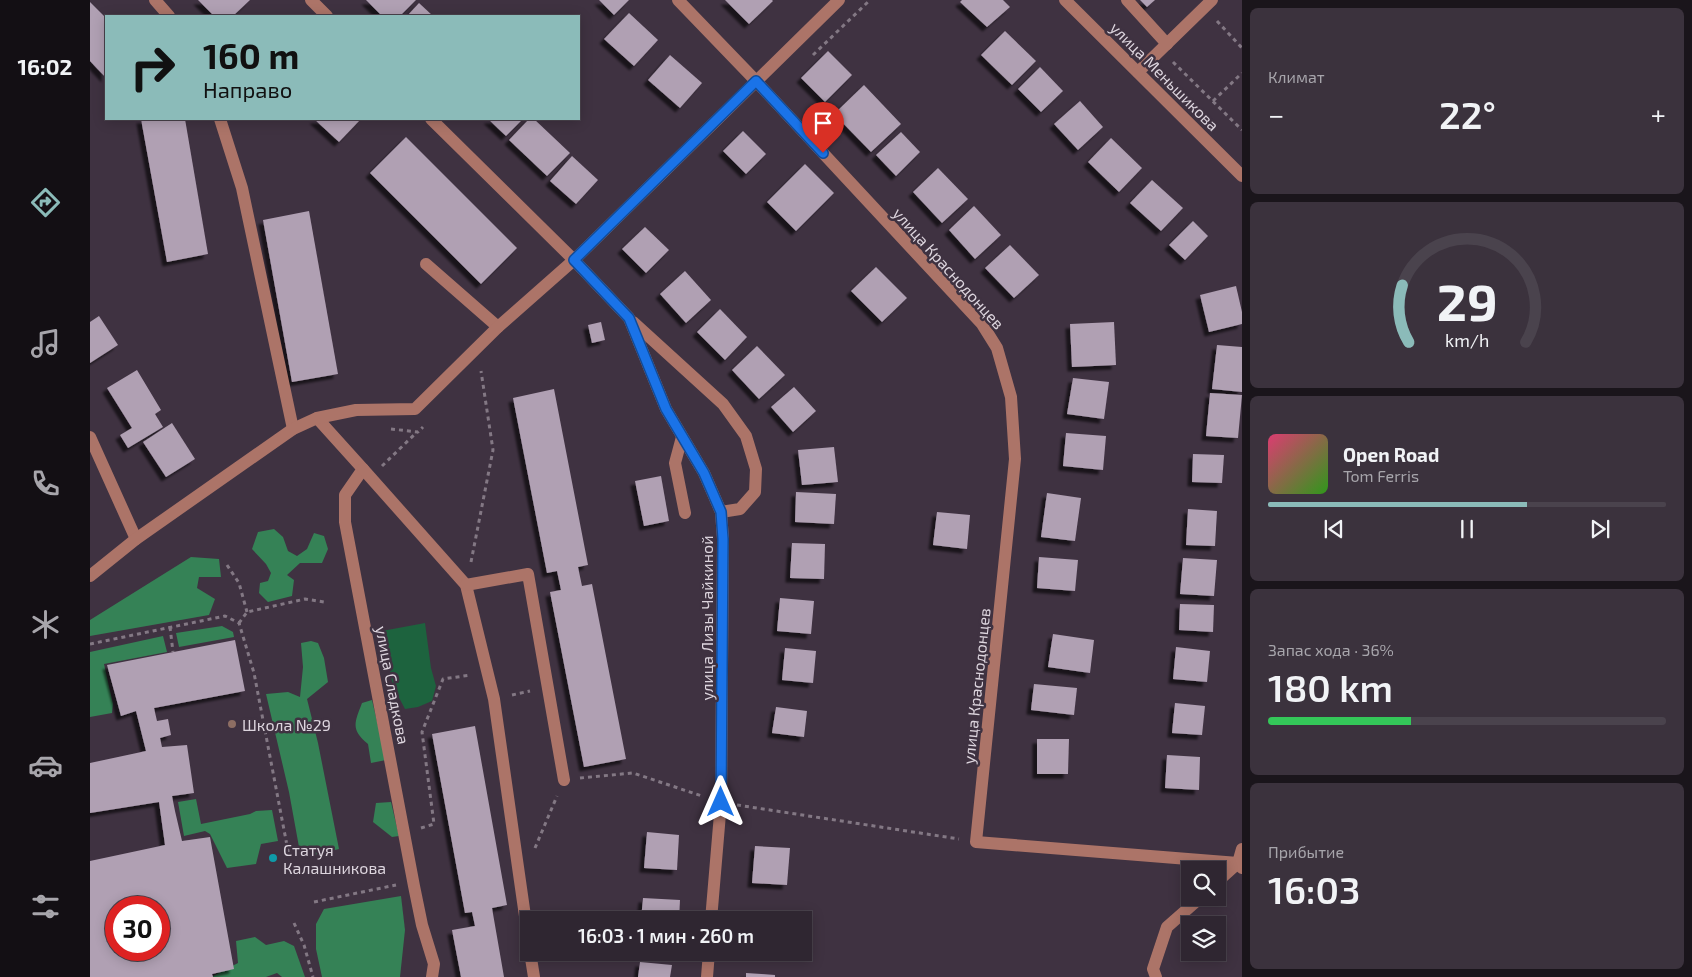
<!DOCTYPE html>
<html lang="ru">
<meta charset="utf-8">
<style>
body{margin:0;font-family:"Exo 2",sans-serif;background:#3b323d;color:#f1f3f6;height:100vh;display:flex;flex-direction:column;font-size:19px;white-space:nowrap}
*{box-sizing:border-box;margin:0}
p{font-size:16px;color:#a7a5ab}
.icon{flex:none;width:28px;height:28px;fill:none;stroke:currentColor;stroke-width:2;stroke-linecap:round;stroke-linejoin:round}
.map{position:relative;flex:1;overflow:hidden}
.details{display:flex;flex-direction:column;gap:8px;padding:8px;background:#1a151b;width:450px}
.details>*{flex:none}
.top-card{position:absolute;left:15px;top:15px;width:475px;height:105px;border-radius:0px;box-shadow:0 2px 12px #0003,0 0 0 1px #4a434d;background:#8bbbb9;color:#111;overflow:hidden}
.buttons{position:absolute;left:1091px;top:861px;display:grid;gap:10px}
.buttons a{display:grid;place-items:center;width:45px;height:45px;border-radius:0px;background:#2f2631;box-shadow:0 2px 12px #0003,0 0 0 1px #4a434d;font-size:25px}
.speed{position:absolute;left:15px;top:896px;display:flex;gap:10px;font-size:25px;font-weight:700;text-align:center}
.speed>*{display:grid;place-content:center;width:65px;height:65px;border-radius:50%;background:#2f2631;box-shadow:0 2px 12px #0003,0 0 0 1px #4a434d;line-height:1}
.speed .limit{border:8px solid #d22;background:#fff;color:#111}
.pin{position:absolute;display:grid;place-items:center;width:42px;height:42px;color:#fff;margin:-51px -21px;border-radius:50% 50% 50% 0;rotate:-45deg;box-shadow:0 0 5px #0007}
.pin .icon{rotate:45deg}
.me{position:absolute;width:55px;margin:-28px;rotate:0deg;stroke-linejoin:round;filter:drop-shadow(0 0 4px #0008)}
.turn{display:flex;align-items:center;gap:18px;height:105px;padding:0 15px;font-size:22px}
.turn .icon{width:65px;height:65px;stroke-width:2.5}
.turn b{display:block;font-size:35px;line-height:42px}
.big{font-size:38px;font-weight:600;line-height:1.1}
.details .widget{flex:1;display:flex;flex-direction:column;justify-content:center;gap:8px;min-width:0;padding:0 18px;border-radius:8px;background:#3b323d}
.details .dial{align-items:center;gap:0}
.dial svg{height:130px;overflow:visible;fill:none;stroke:#4a434d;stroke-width:7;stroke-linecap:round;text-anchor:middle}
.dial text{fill:#f1f3f6;stroke:none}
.song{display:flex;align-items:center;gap:15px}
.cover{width:60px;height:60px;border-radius:8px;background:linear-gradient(135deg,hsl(340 70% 55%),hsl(110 70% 35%))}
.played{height:5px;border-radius:2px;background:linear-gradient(90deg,#8bbbb9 65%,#4a434d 65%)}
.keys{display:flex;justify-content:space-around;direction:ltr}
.heat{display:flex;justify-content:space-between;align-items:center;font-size:28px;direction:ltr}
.charge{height:8px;border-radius:4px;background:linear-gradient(90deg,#34c759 36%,#4a434d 0)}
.trip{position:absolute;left:430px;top:911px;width:292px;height:50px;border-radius:0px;background:#2f2631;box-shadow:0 2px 12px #0003,0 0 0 1px #4a434d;font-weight:600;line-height:50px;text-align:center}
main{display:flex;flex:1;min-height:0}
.tab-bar{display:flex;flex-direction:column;width:90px;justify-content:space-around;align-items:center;background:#130f14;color:#a7a5ab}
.tab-bar .icon{width:35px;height:35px}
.tab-bar .on{color:#8bbbb9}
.tab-bar b{font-size:22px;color:#f1f3f6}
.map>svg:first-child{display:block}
.green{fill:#1d633e}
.forest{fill:#358256}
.building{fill:#b0a0b3;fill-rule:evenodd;filter:url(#shadow)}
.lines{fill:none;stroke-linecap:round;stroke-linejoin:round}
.path{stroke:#837884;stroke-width:3;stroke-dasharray:4 4;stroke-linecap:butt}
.minor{stroke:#ac7468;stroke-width:12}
.route-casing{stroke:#114b97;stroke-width:12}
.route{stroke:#1a73e8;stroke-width:9}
.education-dot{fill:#8d6e63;stroke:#3f3241;stroke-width:2}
.culture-dot{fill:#0f9aa8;stroke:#3f3241;stroke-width:2}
.labels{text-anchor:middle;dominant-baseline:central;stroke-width:5;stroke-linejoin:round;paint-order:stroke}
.street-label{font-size:16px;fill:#ddd5de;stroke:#3f3241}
.poi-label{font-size:16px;fill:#ddd5de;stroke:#3f3241;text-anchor:start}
</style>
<main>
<nav class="tab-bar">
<b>16:02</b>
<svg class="icon on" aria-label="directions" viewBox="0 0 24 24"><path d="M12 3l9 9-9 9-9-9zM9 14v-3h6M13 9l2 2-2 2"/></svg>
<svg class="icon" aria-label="music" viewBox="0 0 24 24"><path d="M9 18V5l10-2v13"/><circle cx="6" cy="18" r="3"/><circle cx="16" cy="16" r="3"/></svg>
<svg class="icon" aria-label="phone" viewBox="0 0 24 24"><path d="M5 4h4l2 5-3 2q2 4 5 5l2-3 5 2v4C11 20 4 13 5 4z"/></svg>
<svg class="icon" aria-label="climate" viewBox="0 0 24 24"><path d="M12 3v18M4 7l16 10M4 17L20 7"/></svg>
<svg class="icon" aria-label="car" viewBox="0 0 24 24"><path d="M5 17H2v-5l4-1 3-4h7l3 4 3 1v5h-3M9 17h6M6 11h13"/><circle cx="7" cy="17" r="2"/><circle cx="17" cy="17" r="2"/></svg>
<svg class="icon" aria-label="filters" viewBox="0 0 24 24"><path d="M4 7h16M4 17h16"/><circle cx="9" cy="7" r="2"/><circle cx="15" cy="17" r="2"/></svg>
</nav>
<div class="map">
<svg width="1152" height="977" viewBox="0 0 1152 977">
<defs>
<filter id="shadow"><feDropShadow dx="-4.5" dy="4.5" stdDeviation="1" flood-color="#0009"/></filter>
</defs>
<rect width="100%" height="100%" fill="#3f3241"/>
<path class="green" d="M335 623 341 668 346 686 342 701 328 707 315 709 303 686 292 631Z"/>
<g class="forest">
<path d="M184 529 193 537 198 551 207 556 217 549 224 533 234 536 238 549 232 563H210L197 575 204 580 202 596 178 602 169 593 170 583 178 581 181 573 176 564 162 549 168 532Z"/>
<path d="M101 557 129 559 131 577H109L107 588 125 599 119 615 0 636V620Z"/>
<path d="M132 626 143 632 144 637 89 647 86 633Z"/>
<path d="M73 636 77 652 14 664 23 704 22 713 0 717V652Z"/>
<path d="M221 641 228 643 234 658 238 682 217 699 228 743 249 849 211 858 199 792 176 694 198 692 210 697 213 667 211 643Z"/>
<path d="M282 700 296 760 281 763 278 744C260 729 265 722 272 703Z"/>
<path d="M106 799 111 824 160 814 166 811 182 810 188 841 171 844 166 864 137 868 120 834 115 831 94 836 88 802Z"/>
<path d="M301 802 309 836 302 837 283 822 286 803Z"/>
<path d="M311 896 315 930 310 977H232L226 949V924L234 909Z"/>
<path d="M165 937 176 945 194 941 204 946 215 977H192L187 973 176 977H121L148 963 146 941Z"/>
</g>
<g class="building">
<path d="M108 0H160L143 16H124Z"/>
<path d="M276 0H326L310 16H292Z"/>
<path d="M509 0H539L524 15Z"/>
<path d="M635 0H682L683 1 659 24Z"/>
<path d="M872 0H913L920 7 897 27 870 2Z"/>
<path d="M1050 0H1065L1057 7Z"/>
<path d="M0 2 16 18V78L0 61Z"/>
<path d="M329 3 343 16H317Z"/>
<path d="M539 13 568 40 544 66 514 39Z"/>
<path d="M915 31 946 61 922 85 891 55Z"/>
<path d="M738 51 762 75 735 102 711 78Z"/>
<path d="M580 55 612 83 590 108 558 80Z"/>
<path d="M950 67 973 91 951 112 928 89Z"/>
<path d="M774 85 811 124 781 152 744 114Z"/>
<path d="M990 101 1013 127 988 150 964 124Z"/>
<path d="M51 119H95L118 254 77 262Z"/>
<path d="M224 119H271L249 142Z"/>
<path d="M398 119H433L416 136Z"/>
<path d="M439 119H444L480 153 457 176 419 140Z"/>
<path d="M653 131 676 154 656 174 633 151Z"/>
<path d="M811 132 830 152 806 176 786 155Z"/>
<path d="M316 137 427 248 391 284 280 173Z"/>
<path d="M1021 138 1052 168 1029 192 998 162Z"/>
<path d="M482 156 508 180 486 204 460 181Z"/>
<path d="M715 164 744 193 706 231 677 202Z"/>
<path d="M848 168 878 199 852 223 823 192Z"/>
<path d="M1062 180 1093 208 1071 231 1040 203Z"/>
<path d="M884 206 911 235 885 259 859 230Z"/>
<path d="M219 211 248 374 202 382 173 220Z"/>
<path d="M1103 221 1118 236 1095 260 1079 245Z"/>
<path d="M555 227 579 250 556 273 532 249Z"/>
<path d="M920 245 949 275 924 298 895 268Z"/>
<path d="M786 267 817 298 792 322 761 291Z"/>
<path d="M595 271 621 300 596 323 570 294Z"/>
<path d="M1146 286 1152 312V324L1119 332 1110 295Z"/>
<path d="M630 309 657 337 635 360 607 332Z"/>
<path d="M9 316 28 345 0 363V322Z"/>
<path d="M511 322 515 340 502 343 498 325Z"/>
<path d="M1024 322 1026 365 982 367 980 324Z"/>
<path d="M1127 345 1152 347V392L1122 389Z"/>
<path d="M667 346 695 375 669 399 642 370Z"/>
<path d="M47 370 71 410 65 414 73 427 38 448 30 435 42 428 17 388Z"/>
<path d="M983 378 1019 382 1014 419 977 414Z"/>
<path d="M704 387 726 411 703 432 681 407Z"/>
<path d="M464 389 498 565 488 567 492 586 502 584 536 759 494 767 460 592 471 590 467 571 457 573 423 398Z"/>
<path d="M1120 393 1152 395 1148 438 1116 436Z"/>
<path d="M82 423 105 459 76 477 53 442Z"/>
<path d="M976 433 1016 436 1013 470 973 466Z"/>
<path d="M744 447 748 482 712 485 708 450Z"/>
<path d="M1103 454 1134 455 1132 483 1102 482Z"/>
<path d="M571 476 579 521 554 526 545 481Z"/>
<path d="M706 492 746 494 744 524 705 522Z"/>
<path d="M957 493 991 498 985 541 951 537Z"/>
<path d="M1098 509 1127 511 1125 546 1096 545Z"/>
<path d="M847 512 880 515 877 549 843 545Z"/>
<path d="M702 543 735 544 734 579 700 578Z"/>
<path d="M949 557 988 560 985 591 947 588Z"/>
<path d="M1093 558 1127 560 1124 596 1090 594Z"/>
<path d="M690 598 724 601 721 634 687 631Z"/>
<path d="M1090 604 1124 605 1123 632 1089 630Z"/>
<path d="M963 634 1004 640 1000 673 958 667Z"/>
<path d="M145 640 155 691 64 708 67 721 78 719 81 735 70 738 72 747 97 745 104 793 82 796 85 811 92 841 120 837 144 969 122 974 123 977H0V861L75 845 69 802 0 813V763L56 751 46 711 31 716 17 665ZM26 908H69V950H26Z"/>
<path d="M1086 647 1120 651 1117 682 1083 679Z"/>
<path d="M695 648 726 651 723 683 692 680Z"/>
<path d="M944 684 987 688 984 715 941 710Z"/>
<path d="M1085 703 1115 706 1112 735 1082 733Z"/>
<path d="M686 707 717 711 714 737 682 733Z"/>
<path d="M385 726 417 905 402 908 414 977H371L362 930 385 926 382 912 375 913 342 734Z"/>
<path d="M947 739H979L978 774H947Z"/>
<path d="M1077 755 1110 757 1109 790 1075 788Z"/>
<path d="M557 832 589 835 587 870 554 868Z"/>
<path d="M665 846 700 848 697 885 662 883Z"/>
<path d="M553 898 590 900 589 920H551Z"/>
<path d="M658 913 692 916V920H657Z"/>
<path d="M550 962 582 965 580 977H548Z"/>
<path d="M656 973 685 975V977H656Z"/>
</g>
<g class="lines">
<g class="path">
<path d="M1127 21 1152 48"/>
<path d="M723 55 780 0"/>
<path d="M1083 62 1152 130"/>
<path d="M1123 101 1152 73"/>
<path d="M301 429 328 432 333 427"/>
<path d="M292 466 327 432"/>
<path d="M381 562 403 450 391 371"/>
<path d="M137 565 149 583 157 612"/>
<path d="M149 623 157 612 215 599 234 602"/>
<path d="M80 627 83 652"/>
<path d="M0 644 135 616 149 623 164 673 199 856"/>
<path d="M422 695 440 691"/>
<path d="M490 778 543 773 612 796"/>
<path d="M647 805 869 839"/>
<path d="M331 828 344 824 332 732 353 679 381 675"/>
<path d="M445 848 467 796"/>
<path d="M224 902 306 885"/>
<path d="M204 923 214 945 223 977"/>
</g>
<g class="minor">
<path d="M65 0 79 16"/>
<path d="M221 0 237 16"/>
<path d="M588 0 666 81 892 324 907 348 921 397 925 459 886 842 1148 863 1152 868"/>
<path d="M975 0 1152 176"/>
<path d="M1037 0 1077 44"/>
<path d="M1048 72 1122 0"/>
<path d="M130 119 152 188 203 429"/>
<path d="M341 119 484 260 539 318 576 409 614 473 631 512 633 539 631 802 621 920"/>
<path d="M336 264 408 327"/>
<path d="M543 322 633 404 656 436 666 469 665 492 650 509 631 512"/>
<path d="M227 418 273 469 255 495V522L324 886 332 925 344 964 342 977"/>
<path d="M0 437 46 539"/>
<path d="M592 437 585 463 595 513"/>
<path d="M273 469 376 585 404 699 439 944"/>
<path d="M0 576 46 539 203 429 227 418 266 410 325 409 408 327 484 260 749 0"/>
<path d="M376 585 438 574 474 780"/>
<path d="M1128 881 1148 863 1152 849"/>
<path d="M440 952 444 977"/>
<path d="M617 977 619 952"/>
<path d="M1066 977 1063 969 1077 927 1110 898"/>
</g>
</g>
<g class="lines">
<defs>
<path id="route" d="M631 802 633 539 631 512 614 473 576 409 539 318 484 260 666 81 733 153"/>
</defs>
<use href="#route" class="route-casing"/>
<use href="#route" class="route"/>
</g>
<circle class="education-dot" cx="142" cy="724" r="5"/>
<circle class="culture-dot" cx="183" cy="858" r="5"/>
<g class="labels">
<g class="street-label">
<text transform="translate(1075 76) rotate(45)">улица Меньшикова</text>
<text transform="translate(859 268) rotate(48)">улица Краснодонцев</text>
<text transform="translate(616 618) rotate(-90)">улица Лизы Чайкиной</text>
<text transform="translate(303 685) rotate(79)">улица Сладкова</text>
<text transform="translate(886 686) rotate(-84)">улица Краснодонцев</text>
</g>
<g class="poi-label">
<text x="152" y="724">Школа №29</text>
<text x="193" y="849">Статуя<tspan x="193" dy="18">Калашникова</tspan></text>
</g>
</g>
</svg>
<div class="buttons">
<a><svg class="icon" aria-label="search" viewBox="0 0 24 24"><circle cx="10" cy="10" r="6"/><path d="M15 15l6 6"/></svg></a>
<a><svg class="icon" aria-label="layers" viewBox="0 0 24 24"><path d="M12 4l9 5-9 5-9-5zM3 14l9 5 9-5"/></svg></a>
</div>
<div class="speed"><div class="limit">30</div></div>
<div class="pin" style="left:733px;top:153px;background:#d93025"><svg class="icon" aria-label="arrive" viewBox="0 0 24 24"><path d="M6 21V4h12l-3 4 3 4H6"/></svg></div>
<svg class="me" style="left:631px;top:802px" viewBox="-20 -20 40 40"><path d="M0-17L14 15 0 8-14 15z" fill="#1a73e8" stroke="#fff" stroke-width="4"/></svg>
<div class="trip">16:03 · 1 мин · 260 m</div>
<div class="top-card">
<div class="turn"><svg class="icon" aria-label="right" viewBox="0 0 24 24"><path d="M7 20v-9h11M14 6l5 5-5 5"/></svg><div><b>160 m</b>Направо</div></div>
</div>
</div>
<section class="details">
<div class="widget"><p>Климат</p>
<div class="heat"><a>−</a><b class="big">22°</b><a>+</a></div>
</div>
<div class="widget dial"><svg viewBox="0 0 100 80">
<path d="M14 69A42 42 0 1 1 86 69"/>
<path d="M14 69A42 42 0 0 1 10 34" stroke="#8bbbb9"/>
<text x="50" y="56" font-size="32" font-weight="700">29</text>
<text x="50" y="72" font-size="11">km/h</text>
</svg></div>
<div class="widget">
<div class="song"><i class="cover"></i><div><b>Open Road</b><p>Tom Ferris</p></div></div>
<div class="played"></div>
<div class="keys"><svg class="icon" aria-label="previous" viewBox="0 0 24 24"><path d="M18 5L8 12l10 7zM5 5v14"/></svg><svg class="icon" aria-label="pause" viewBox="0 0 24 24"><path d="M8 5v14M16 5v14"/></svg><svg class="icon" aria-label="next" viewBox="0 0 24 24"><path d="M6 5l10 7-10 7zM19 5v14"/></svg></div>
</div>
<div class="widget"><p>Запас хода · 36%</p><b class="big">180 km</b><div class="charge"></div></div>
<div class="widget"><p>Прибытие</p><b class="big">16:03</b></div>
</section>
</main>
